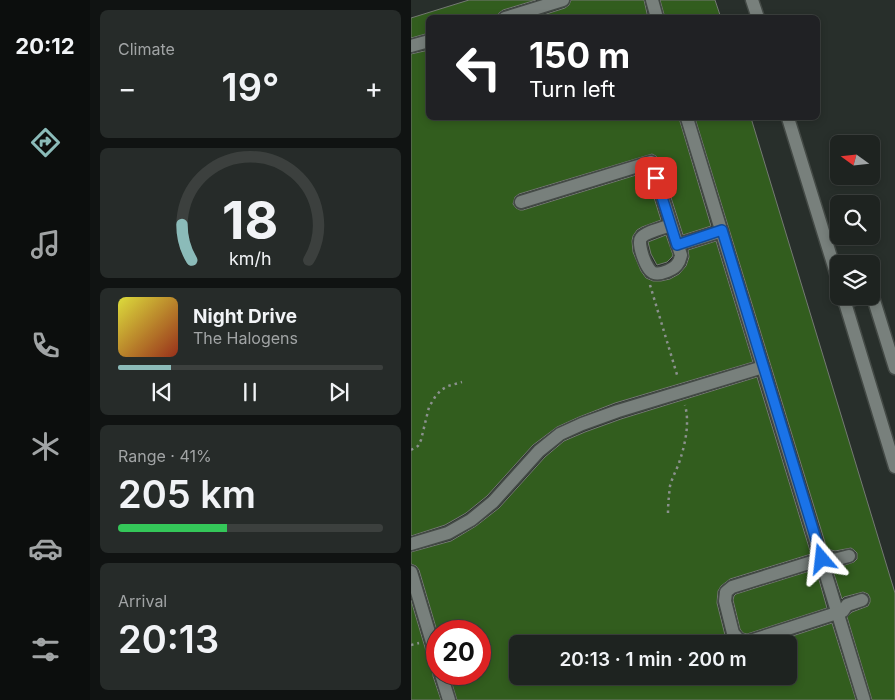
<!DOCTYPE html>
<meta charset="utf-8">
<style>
body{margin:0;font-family:Inter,sans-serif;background:#262b29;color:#f1f3f6;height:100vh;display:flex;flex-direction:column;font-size:19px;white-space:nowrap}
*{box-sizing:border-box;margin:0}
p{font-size:16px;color:#a1a4a5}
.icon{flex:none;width:28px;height:28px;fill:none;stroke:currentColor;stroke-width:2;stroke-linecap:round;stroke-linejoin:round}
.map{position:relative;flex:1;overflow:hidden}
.drawer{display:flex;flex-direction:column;gap:10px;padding:10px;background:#101312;width:321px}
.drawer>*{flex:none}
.hud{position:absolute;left:15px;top:15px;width:394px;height:105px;border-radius:8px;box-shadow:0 2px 8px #0003,0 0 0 1px #3c403e;background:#202124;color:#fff;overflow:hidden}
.needle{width:32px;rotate:285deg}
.fabs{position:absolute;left:419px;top:135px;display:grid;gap:10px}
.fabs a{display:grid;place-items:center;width:50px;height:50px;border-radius:8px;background:#1e2320;box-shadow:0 2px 8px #0003,0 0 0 1px #3c403e;font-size:25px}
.speed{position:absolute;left:15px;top:620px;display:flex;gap:10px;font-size:25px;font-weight:700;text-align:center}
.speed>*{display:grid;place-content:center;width:65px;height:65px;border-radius:50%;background:#1e2320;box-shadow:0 2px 8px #0003,0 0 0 1px #3c403e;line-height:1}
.speed .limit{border:8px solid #d22;background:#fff;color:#111}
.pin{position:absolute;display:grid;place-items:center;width:42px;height:42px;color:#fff;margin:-21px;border-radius:10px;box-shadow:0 2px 8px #0006}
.me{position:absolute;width:55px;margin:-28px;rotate:343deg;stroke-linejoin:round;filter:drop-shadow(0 0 4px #0008)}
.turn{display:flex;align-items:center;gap:18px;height:105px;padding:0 20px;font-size:22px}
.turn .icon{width:65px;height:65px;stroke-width:2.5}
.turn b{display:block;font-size:35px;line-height:42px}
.big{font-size:38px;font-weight:600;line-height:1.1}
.drawer .widget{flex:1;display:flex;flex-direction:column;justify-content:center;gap:8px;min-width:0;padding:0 18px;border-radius:8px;background:#262b29}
.drawer .dial{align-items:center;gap:0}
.dial svg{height:130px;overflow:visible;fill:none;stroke:#3c403e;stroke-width:7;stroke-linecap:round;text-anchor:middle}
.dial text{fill:#f1f3f6;stroke:none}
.song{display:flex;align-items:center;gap:15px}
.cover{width:60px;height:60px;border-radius:8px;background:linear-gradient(135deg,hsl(60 70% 55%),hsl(10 70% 35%))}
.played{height:5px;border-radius:2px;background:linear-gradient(90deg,#8bbbb9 20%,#3c403e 20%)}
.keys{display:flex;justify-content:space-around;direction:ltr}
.heat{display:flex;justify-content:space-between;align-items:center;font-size:28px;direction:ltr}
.charge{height:8px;border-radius:4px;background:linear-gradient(90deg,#34c759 41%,#3c403e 0)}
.trip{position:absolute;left:98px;top:635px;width:288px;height:50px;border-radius:8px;background:#1e2320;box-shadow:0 2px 8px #0003,0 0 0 1px #3c403e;font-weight:600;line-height:50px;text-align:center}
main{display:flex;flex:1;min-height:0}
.menu{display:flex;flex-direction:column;width:90px;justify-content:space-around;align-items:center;background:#0c0e0d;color:#a1a4a5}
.menu .icon{width:35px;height:35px}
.menu .selected{color:#8bbbb9}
.menu b{font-size:22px;color:#f1f3f6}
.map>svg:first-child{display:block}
.building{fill:#325d1e;stroke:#747973}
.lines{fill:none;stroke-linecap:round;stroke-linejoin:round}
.minor-casing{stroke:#444a46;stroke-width:15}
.path{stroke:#8b918e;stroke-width:2.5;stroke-dasharray:2.5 4;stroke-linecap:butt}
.minor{stroke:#78807c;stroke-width:12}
.route-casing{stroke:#114b97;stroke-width:12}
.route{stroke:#1a73e8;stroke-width:9}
</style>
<main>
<nav class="menu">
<b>20:12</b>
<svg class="icon selected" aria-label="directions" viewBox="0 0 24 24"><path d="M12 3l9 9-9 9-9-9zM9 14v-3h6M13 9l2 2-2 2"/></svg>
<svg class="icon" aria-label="music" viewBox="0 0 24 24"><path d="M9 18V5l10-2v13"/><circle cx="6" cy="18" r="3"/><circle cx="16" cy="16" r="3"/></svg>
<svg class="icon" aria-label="phone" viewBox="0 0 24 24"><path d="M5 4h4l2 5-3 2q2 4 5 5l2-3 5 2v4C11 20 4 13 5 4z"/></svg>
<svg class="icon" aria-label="climate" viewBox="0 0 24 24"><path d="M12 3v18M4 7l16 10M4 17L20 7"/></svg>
<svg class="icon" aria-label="car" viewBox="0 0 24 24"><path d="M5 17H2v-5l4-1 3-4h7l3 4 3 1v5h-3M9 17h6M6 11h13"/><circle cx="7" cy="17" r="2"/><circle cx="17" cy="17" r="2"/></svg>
<svg class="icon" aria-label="filters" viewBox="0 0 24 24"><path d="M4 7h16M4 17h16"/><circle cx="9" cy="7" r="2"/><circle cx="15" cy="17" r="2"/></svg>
</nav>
<section class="drawer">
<div class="widget"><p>Climate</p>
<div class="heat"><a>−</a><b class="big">19°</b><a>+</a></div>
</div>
<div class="widget dial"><svg viewBox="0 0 100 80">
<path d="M14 69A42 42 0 1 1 86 69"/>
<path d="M14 69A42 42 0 0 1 8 47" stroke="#8bbbb9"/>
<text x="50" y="56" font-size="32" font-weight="700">18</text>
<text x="50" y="72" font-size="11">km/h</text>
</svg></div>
<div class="widget">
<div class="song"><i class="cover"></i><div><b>Night Drive</b><p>The Halogens</p></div></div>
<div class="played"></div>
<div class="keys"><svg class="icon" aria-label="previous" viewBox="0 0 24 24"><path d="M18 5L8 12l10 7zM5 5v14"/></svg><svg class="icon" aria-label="pause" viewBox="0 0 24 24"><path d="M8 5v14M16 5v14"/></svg><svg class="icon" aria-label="next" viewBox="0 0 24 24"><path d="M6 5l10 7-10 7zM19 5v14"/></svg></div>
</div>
<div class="widget"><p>Range · 41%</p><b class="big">205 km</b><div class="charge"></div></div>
<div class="widget"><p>Arrival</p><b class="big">20:13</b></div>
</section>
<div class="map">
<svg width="484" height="700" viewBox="0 0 484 700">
<rect width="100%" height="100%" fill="#282f2b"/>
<g class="building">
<path d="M58 0H125L92 10 88 13 86 18H18V33L0 38V18Z"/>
<path d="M160 0H233L237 18H123L154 8 158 5Z"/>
<path d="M249 0H304L310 18H254Z"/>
<path d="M18 50V118H268L300 226 272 235 248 160 245 156 241 154 108 194 104 197 102 204 105 208 109 210H112L235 172 250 220 231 227 226 230 222 236 221 241 222 252 230 271 235 278 242 281H250L259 279 268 274 275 266 278 257 277 250 305 241 342 362 204 403 168 417 146 427 122 445 76 496 55 513 34 525 0 536V54Z"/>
<path d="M284 118H340L484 593V700H461L436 617 441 612 457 606 459 602V598L457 594 452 592 433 597 431 599 421 568H425L443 562 446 559V553L443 550 440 548 424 551 416 549Z"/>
<path d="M255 235 262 255 261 257 256 262 246 265 240 254 237 242Z"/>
<path d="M346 377 400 554 319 579 310 586 307 591 306 603 314 635 321 644H106V676H376V644H357L421 623 445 700H46L38 674H69V631H26L8 570 5 566 0 564V552L40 541 65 526 88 508 134 457 153 441 174 432 210 419Z"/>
<path d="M405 569 416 608 336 634 332 633 329 629 322 600 323 596 325 594Z"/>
<path d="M0 600 18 661 21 665 26 667 22 672V676L30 700H0Z"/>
</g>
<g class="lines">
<defs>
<g id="minor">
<path d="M241 0 246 18"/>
<path d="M341 0 347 18"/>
<path d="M94 18 152 0"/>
<path d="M0 46 18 41"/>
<path d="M276 118 453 700"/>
<path d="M377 118 428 283"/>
<path d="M110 202 240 162 270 255C269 258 269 261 267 263 264 269 250 275 243 273 235 271 226 243 230 238 234 232 252 228 260 225"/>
<path d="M266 245 311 231"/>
<path d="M460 294H461L484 368"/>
<path d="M432 296 484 467"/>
<path d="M433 302 453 296"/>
<path d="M0 544 37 533 60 520 82 502 128 451 149 434 171 424 207 411 352 367"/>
<path d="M438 556 423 560 417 557 321 587 315 592 314 601 322 633 328 640 336 642 432 611 436 605 451 600"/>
<path d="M0 572 26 659"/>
<path d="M30 674 38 700"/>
</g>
</defs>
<use href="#minor" class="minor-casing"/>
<g class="path">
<path d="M239 285 267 378"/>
<path d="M0 450 7 446 10 440 18 407 24 397 30 390 37 386 51 382"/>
<path d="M257 513C257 504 258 495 259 486 261 478 265 471 268 463 274 445 279 424 274 405"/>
<path d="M0 645 8 643"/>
</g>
<use href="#minor" class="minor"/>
</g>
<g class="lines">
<defs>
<path id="route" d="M245 178 266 245 311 230 411 559"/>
</defs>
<use href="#route" class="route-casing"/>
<use href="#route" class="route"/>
</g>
</svg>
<div class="fabs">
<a><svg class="needle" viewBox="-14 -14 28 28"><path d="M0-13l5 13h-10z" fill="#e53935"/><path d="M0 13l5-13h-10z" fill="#a1a4a5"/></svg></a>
<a><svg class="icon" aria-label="search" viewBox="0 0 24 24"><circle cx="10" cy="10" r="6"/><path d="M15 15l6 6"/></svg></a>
<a><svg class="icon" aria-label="layers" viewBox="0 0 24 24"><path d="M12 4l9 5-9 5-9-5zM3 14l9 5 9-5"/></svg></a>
</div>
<div class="speed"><div class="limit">20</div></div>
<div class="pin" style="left:245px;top:178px;background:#d93025"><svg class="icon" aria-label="arrive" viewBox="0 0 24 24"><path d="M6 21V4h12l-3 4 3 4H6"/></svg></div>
<svg class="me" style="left:411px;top:559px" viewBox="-20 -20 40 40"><path d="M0-17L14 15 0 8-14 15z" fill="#1a73e8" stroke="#fff" stroke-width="4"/></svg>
<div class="trip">20:13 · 1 min · 200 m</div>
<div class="hud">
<div class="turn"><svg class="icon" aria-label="left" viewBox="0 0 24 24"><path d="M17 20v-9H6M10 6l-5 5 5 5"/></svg><div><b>150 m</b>Turn left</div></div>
</div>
</div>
</main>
